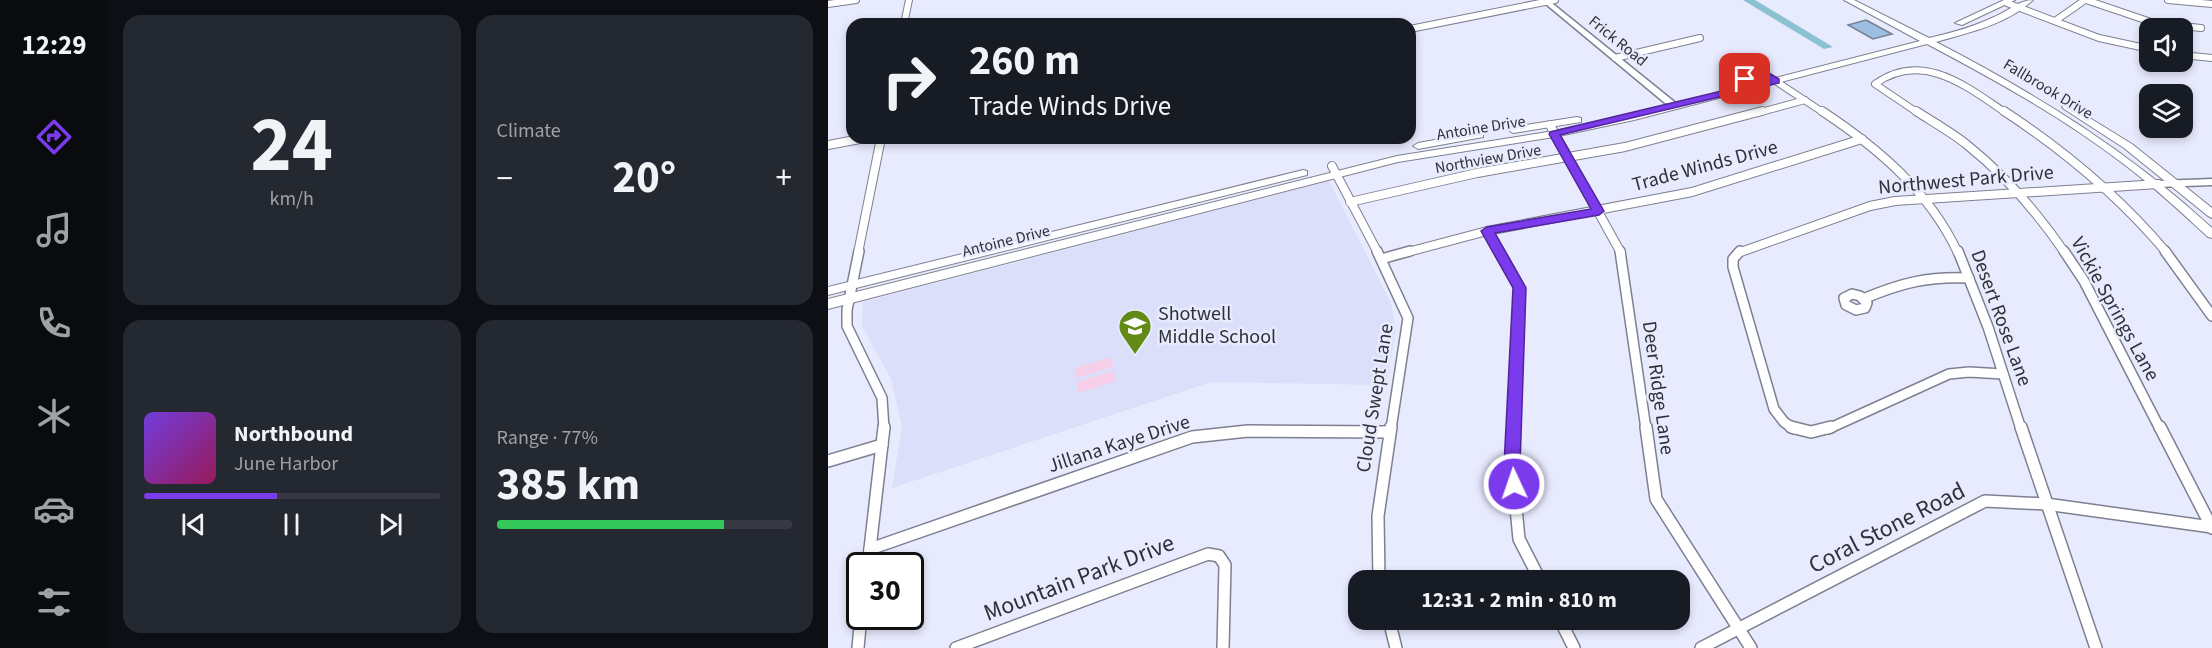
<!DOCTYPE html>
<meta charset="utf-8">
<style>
body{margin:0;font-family:"Source Sans 3",sans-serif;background:#242831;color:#f1f3f6;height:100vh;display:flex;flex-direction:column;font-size:22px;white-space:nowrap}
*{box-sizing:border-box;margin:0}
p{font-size:20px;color:#9ea1a6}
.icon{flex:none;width:33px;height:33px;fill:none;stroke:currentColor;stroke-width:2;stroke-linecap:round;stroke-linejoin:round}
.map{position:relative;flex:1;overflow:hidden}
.panel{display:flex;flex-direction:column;gap:15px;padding:15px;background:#0d0f14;width:720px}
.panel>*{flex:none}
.top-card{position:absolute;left:18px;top:18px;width:570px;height:126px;border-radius:18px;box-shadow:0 3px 9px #0003;background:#171b24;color:#f1f3f6;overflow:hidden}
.controls{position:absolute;left:1311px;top:18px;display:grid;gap:12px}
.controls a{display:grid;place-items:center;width:54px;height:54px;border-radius:12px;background:#171b24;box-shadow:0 3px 9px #0003;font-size:30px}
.speed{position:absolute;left:18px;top:552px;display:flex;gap:12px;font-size:30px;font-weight:700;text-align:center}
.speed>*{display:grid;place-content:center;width:78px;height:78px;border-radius:50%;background:#171b24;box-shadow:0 3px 9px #0003;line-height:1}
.speed .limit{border:3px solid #111;border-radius:9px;background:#fff;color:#111}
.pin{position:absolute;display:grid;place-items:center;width:51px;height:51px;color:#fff;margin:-26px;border-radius:12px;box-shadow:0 3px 9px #0006}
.me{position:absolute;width:66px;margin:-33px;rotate:357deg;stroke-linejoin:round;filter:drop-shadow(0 0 4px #0008)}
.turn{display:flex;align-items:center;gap:21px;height:126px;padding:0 24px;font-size:27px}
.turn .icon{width:78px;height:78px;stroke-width:2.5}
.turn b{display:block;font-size:42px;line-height:51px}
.big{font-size:45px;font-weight:700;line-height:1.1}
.panel .tile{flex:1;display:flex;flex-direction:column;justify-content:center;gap:9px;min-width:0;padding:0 21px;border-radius:18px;background:#242831}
.panel .dial{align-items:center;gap:0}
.dial b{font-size:78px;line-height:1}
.song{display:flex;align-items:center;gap:18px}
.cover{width:72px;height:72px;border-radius:9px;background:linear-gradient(135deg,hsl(260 70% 55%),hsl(330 70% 35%))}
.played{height:6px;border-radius:3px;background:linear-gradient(90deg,#7c3aed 45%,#363941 45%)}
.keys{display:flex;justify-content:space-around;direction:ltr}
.heat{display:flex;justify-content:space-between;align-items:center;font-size:33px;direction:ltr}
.charge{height:9px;border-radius:4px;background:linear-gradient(90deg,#34c759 77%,#363941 0)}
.panel .tiles{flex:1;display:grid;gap:15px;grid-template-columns:repeat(2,1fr)}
.trip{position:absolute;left:520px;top:570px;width:342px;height:60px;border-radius:18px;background:#171b24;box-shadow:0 3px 9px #0003;font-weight:700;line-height:60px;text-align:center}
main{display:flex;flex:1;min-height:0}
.tabs{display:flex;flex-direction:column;width:108px;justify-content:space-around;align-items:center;background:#090b0e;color:#9ea1a6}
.tabs .icon{width:42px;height:42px}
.tabs .on{color:#7c3aed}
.tabs b{font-size:27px;color:#f1f3f6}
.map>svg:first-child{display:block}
.built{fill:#dbdff9}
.green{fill:#f7cee8}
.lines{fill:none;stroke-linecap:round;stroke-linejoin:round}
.river{fill:#8bc2d2;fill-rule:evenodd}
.building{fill:#9cbee0;stroke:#758290;stroke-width:1.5}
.minor-far3-casing{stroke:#7e8091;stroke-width:8}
.minor-far2-casing{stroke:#7e8091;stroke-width:10}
.minor-far1-casing{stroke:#7e8091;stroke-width:12}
.minor-casing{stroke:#7e8091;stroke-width:14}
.tertiary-casing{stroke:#7e8091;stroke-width:3}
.secondary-casing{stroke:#7e8091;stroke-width:2}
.minor-far3{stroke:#fff;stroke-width:6}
.minor-far2{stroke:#fff;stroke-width:8}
.minor-far1{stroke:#fff;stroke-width:9}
.minor{stroke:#fff;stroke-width:11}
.tertiary{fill:#fff;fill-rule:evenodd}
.secondary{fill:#fff;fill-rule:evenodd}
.route{fill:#7c3aed;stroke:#51269a;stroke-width:1.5}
.labels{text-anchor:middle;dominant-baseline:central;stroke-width:5;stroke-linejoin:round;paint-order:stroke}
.far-street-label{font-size:16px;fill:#303138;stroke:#e8ebfe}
.street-label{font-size:20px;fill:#303138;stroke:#e8ebfe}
.poi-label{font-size:20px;fill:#303138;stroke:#e8ebfe;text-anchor:start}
.near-street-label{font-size:24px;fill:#303138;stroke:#e8ebfe}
</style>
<main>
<nav class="tabs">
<b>12:29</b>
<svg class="icon on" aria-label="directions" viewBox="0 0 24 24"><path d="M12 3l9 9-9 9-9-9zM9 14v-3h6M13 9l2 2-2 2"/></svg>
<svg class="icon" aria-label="music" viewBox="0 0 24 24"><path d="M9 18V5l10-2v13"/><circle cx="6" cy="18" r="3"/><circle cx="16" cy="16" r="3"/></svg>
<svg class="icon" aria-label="phone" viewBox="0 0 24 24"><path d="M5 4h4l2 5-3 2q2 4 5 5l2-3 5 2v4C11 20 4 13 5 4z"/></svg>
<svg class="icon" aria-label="climate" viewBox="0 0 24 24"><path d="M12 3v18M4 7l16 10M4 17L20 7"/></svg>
<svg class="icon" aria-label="car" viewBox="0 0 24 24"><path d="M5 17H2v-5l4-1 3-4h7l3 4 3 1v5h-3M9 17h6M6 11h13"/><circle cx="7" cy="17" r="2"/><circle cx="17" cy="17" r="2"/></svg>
<svg class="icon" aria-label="filters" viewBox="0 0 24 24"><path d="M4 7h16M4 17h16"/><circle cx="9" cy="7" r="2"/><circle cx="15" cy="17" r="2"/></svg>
</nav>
<section class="panel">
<div class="tiles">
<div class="tile dial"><b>24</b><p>km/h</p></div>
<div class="tile"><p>Climate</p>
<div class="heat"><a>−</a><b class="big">20°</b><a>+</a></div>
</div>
<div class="tile">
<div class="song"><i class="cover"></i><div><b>Northbound</b><p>June Harbor</p></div></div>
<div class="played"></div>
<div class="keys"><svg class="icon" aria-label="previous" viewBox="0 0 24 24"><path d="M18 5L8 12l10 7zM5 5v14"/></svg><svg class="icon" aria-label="pause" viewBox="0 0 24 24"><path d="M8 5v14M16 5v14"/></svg><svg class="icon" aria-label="next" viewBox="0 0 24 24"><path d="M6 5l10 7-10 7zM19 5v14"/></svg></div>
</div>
<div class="tile"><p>Range · 77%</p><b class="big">385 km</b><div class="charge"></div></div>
</div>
</section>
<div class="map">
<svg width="1384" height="648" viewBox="0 0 1384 648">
<rect width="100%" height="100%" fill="#e8ebfe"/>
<path class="built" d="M501 181 563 303 568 330 558 385 383 382 64 488 74 427 63 379 34 326 35 302Z"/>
<g class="green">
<path d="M284 357 285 367 248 378 247 368Z"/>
<path d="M286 371 287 381 250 393 249 382Z"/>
</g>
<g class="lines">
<path class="river" d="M915 0H927L1005 47 996 49Z"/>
</g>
<path class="building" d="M1038 20 1064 34 1045 39 1020 25Z"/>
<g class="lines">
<defs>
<g id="minor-far3">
<path d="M1258 0 1326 23 1373 28"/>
<path d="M1340 0 1384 4"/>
<path d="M1179 3 1271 38 1322 49"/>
<path d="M0 4 28 0"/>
<path d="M1227 21 1257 0"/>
<path d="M76 24 81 0"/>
<path d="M582 29 727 0"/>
<path d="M1354 55 1384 58"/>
<path d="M787 58 872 38"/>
<path d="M937 74 996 113"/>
<path d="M929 113 977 100"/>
<path d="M1090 113 1047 84C1094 50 1138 86 1178 113"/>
</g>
<g id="minor-far2">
<path d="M994 111C1050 148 1101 191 1130 253"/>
<path d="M1088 111C1105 122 1123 132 1138 144 1177 175 1209 212 1237 253"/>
<path d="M1176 111C1237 151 1292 197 1339 253"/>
<path d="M722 125 793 253"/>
<path d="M0 145 37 138"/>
<path d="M504 166 550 253"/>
<path d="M522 202 649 173 797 147 934 111"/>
<path d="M659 231 672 253"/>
<path d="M30 253 53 138"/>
<path d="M576 253 659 231 864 192 1034 139"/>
<path d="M910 253 1042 206 1067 201 1330 184"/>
</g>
<g id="minor-far1">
<path d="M31 251 19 310V326L54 398 56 429"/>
<path d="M549 251 580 318 563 429"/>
<path d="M671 251 692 288 686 429"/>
<path d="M792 251 818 429"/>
<path d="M912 251 905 259V267L946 409 956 422 966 429"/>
<path d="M1130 251 1160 327 1193 429"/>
<path d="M1236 251 1256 281 1332 429"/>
<path d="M1337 251 1384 316"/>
<path d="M553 259 582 251"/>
<path d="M1024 294 1032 296 1039 303 1037 308 1028 310 1018 305 1016 298Z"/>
<path d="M1035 299C1073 283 1100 276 1141 278"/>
<path d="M1000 429 1121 374 1141 372 1175 374"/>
</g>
<g id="minor">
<path d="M686 427 684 466 691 539 712 580"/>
<path d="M818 427 828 499 923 648"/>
<path d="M963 427 983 432 1003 427"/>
<path d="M1193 427 1268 648"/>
<path d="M1332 427 1384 528"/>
<path d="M0 461 54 445"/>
<path d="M42 549 364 437 420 431 561 432"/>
<path d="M40 566 56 427"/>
<path d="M551 580 550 516 563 427"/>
<path d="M561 620 568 648"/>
<path d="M732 620 746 648"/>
<path d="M30 648 33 616"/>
<path d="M128 648 380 554 391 556 397 565 395 648"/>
<path d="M873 648 1157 501 1218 504 1384 527"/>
</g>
<g id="tertiary">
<path d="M713 0H720L849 104V108H843Z"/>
<path d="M1384 179V185L1330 187 1325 184 1330 181Z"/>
</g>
<g id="secondary">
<path d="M1016 0H1026L1101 38C1123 33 1145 27 1166 17 1179 12 1191 0 1205 0 1180 24 1140 33 1108 42 1210 95 1299 150 1384 228V238L1380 237C1353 212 1326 187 1297 165 1236 118 1167 80 1099 44L806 120 726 137 570 162 0 309V299L569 156 726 131 806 114 1092 41Z"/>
<path d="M1176 0H1187L1134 25 1127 23Z"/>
<path d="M1239 104 1304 144 1384 208V218L1380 216 1296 148 1236 109 1234 107Z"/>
<path d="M749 117 753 118V122L685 133 680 130 685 127Z"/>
<path d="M651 132 655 133V137L590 149 585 146 590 143Z"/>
<path d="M475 170 479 171V175L0 295V287Z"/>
</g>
</defs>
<use href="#minor-far3" class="minor-far3-casing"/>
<use href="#minor-far2" class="minor-far2-casing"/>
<use href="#minor-far1" class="minor-far1-casing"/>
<use href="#minor" class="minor-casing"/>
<use href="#tertiary" class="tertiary-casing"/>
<use href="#secondary" class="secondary-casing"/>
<use href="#minor-far3" class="minor-far3"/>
<use href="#minor-far2" class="minor-far2"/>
<use href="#minor-far1" class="minor-far1"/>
<use href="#minor" class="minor"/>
<use href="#tertiary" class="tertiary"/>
<use href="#secondary" class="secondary"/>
</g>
<path class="route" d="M937 71 951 79V83L732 135 776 211 771 215 667 233 698 288 692 466 694 484 692 489 686 491 680 489 676 466 685 288 653 231 659 227 763 209 721 134 722 132 940 80 936 77 917 82 912 79Z"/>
<defs>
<symbol id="school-pin" viewBox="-11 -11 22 30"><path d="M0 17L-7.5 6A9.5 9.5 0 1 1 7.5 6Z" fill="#628a15" stroke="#e8ebfe"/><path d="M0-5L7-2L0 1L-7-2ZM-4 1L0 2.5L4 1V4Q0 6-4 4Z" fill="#fff"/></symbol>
</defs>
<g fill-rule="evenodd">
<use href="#school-pin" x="288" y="307" width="38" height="52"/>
</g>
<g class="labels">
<g class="far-street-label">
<text transform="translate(790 41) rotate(39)">Frick Road</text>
<text transform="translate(1220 89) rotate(31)">Fallbrook Drive</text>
<text transform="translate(653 128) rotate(-9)">Antoine Drive</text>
<text transform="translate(660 159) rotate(-10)">Northview Drive</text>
<text transform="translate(178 241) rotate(-14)">Antoine Drive</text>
</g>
<g class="street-label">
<text transform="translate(877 166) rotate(-15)">Trade Winds Drive</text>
<text transform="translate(1138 180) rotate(-5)">Northwest Park Drive</text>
<text transform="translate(1287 309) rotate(61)">Vickie Springs Lane</text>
<text transform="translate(1173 318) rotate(70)">Desert Rose Lane</text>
<text transform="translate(830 388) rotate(82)">Deer Ridge Lane</text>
<text transform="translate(547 398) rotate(-81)">Cloud Swept Lane</text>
<text transform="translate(291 444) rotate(-18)">Jillana Kaye Drive</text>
</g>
<g class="poi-label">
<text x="330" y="314">Shotwell<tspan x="330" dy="23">Middle School</tspan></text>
</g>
<g class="near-street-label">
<text transform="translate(1059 528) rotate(-27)">Coral Stone Road</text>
<text transform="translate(251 578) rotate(-21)">Mountain Park Drive</text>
</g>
</g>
</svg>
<div class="controls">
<a><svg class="icon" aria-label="sound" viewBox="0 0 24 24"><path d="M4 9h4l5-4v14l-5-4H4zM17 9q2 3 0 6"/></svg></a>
<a><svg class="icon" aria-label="layers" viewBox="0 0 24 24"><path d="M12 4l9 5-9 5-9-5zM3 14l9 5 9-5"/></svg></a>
</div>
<div class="speed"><div class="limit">30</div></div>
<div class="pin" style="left:917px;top:79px;background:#d93025"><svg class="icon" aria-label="arrive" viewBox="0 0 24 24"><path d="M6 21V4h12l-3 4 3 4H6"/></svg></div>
<svg class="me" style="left:686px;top:484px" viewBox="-20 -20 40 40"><circle r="17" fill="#7c3aed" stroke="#fff" stroke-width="3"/><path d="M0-11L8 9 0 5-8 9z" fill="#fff"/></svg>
<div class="trip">12:31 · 2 min · 810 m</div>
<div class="top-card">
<div class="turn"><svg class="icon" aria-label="right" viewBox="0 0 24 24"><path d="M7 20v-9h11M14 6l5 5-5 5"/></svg><div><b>260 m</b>Trade Winds Drive</div></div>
</div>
</div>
</main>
